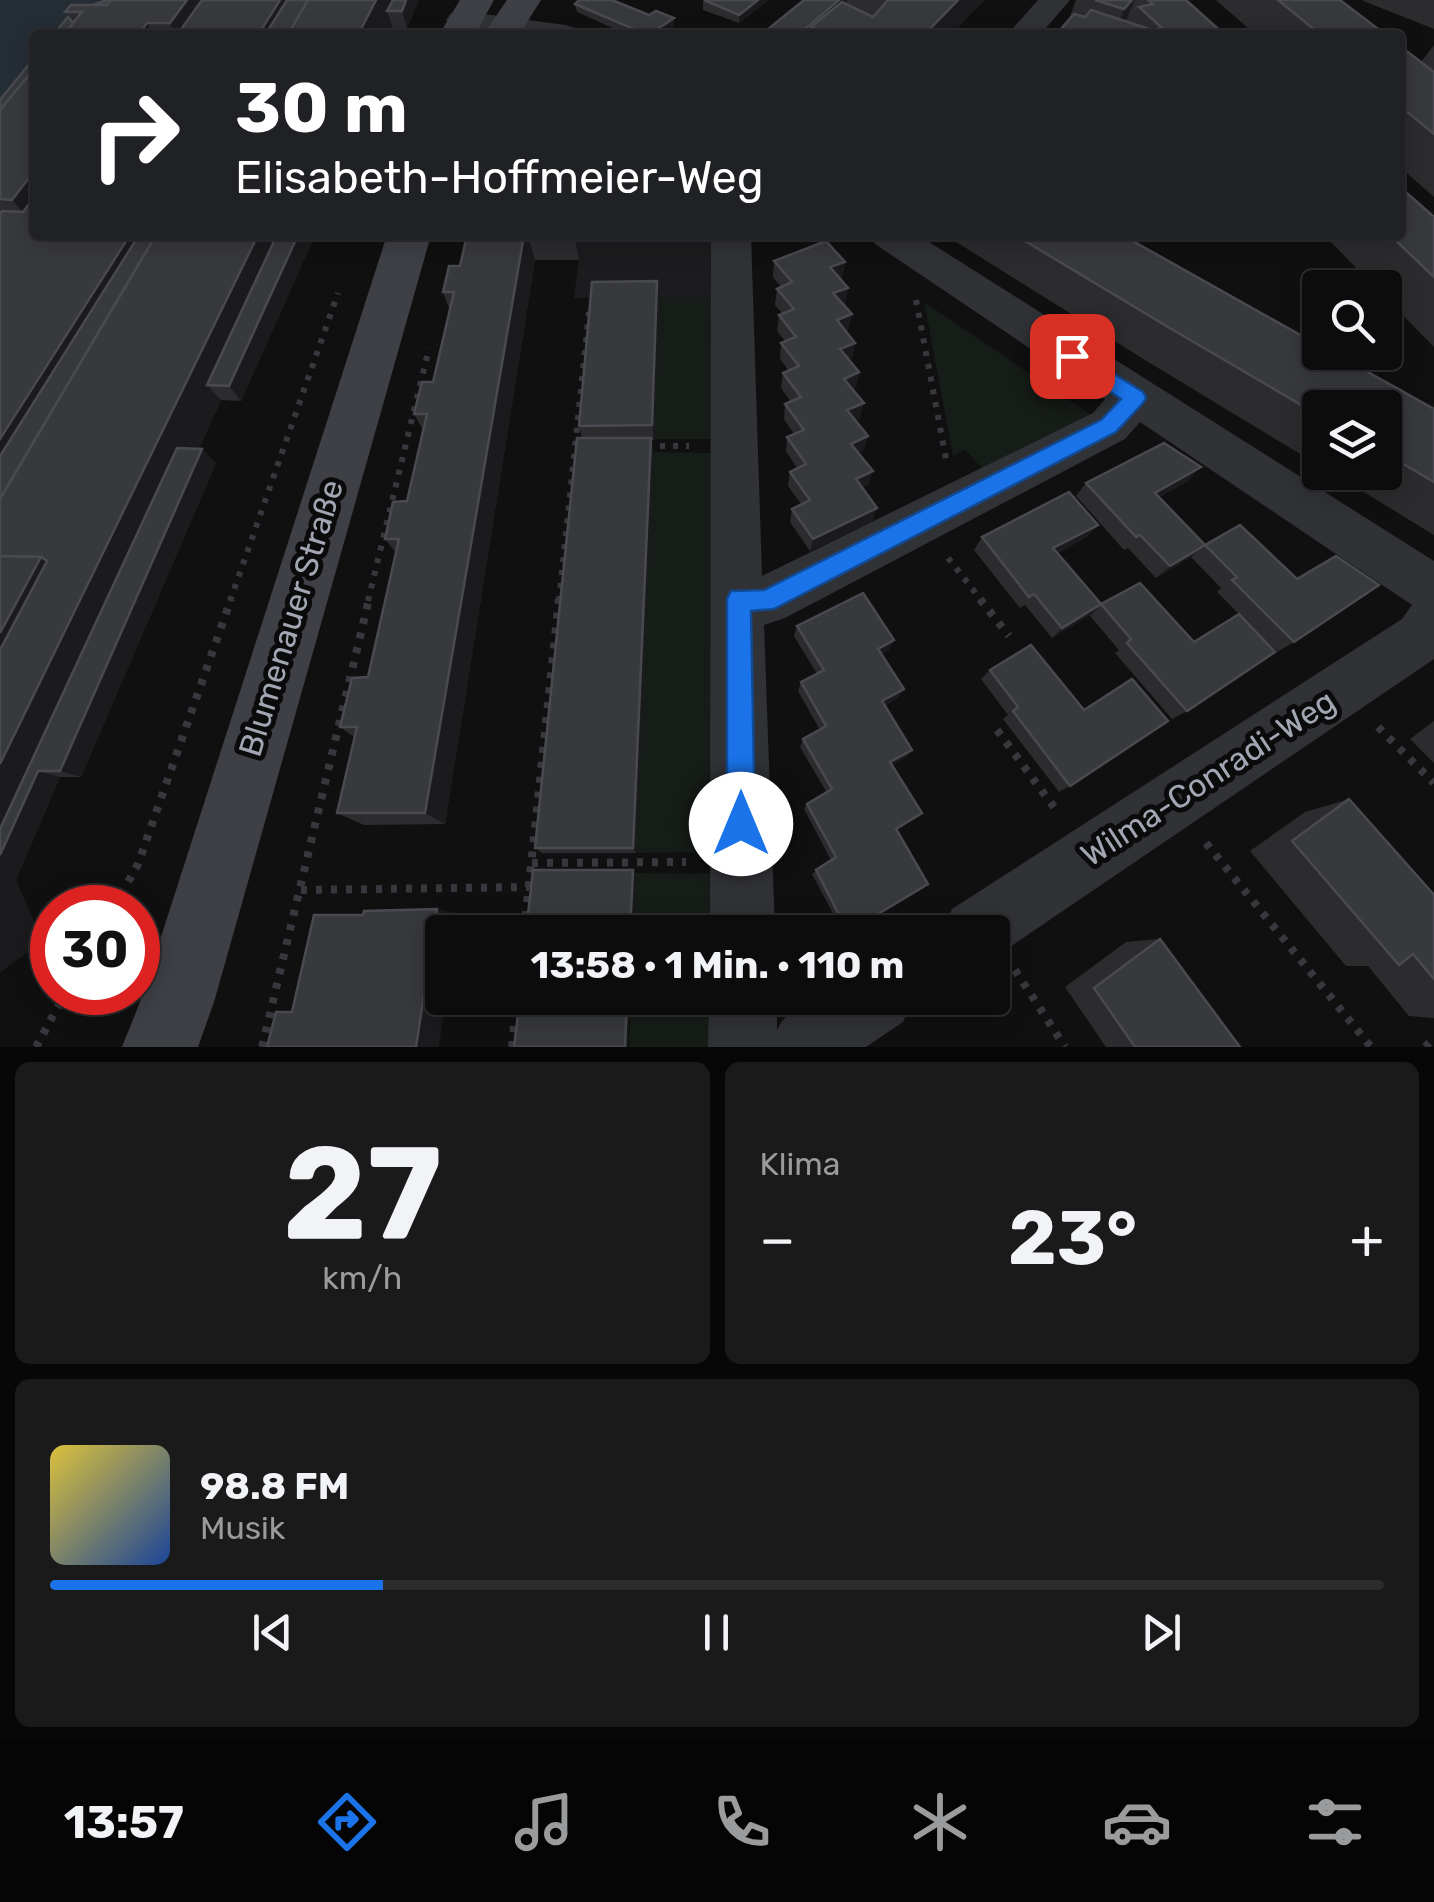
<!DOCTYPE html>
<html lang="de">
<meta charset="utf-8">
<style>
body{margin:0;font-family:Rubik,sans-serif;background:#1a1a1b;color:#f1f3f6;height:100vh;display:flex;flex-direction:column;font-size:38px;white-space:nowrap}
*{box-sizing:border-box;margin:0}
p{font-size:32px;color:#9a9b9d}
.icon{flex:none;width:55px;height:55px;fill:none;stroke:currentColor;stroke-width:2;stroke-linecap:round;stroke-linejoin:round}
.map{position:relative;height:1047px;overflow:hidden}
.side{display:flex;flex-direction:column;gap:15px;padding:15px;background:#070707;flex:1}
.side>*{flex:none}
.top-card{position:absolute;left:30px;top:30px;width:1375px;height:210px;border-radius:10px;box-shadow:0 5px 25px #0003,0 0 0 2px #2c2c2e;background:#202124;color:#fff;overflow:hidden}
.fabs{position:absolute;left:1302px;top:270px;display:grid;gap:20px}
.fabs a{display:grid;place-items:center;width:100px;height:100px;border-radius:10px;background:#0c0c0d;box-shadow:0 5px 25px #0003,0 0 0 2px #2c2c2e;font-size:50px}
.speed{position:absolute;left:30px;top:885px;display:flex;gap:20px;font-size:50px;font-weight:700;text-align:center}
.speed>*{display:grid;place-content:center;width:130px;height:130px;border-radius:50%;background:#0c0c0d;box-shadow:0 5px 25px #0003,0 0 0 2px #2c2c2e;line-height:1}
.speed .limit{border:15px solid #d22;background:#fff;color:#111}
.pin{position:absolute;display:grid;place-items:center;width:85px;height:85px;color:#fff;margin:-42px;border-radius:20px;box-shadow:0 5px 15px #0006}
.me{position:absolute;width:110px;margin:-55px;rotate:0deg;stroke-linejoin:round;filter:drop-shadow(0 0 8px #0008)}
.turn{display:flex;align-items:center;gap:35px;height:210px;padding:0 40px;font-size:45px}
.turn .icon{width:130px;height:130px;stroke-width:2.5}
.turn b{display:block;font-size:70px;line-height:85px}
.big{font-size:75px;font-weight:700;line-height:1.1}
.side .tile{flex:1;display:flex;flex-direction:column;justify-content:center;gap:15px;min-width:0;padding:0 35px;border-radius:15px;background:#1a1a1b}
.side .dial{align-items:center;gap:0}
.dial b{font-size:130px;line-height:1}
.song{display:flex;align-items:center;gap:30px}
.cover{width:120px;height:120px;border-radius:15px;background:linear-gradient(135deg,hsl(50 70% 55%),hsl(220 70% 35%))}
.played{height:10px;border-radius:5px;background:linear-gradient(90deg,#1a73e8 25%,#2c2c2e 25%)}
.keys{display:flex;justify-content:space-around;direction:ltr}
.heat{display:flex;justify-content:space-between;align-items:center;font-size:55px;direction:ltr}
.side .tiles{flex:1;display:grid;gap:15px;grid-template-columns:1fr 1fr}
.tile:last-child{grid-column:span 2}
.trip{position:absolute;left:425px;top:915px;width:585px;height:100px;border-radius:10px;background:#0c0c0d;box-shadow:0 5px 25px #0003,0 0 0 2px #2c2c2e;font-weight:700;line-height:100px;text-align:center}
.dock{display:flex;height:160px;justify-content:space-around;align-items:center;background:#050505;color:#9a9b9d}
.dock .icon{width:70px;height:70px}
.dock .selected{color:#1a73e8}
.dock b{font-size:45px;color:#f1f3f6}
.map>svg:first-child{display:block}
.built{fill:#1c1c1e}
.green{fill:#161c17}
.water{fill:#262e35}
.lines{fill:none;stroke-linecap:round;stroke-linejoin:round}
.path-far1{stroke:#37383d;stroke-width:6;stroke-dasharray:5 8;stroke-linecap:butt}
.path{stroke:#37383d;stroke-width:8;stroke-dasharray:6 9;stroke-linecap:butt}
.street{fill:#313236;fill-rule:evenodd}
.secondary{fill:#3f4046;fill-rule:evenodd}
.wall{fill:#2c2c2f}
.shaded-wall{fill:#1b1b1d}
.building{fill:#38393d;stroke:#494a4f;stroke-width:2.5}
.route{fill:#1a73e8;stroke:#114b97;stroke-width:2.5}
.labels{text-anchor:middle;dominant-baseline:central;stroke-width:10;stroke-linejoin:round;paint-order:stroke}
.street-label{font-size:32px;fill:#a1a6b2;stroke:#0b0b0c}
</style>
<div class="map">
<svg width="1434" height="1047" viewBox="0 0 1434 1047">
<rect width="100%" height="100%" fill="#101011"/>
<path class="built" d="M582 235H713V297L574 298Z"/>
<g class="green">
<path d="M659 297H713L715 439H654Z"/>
<path d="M924 302 1094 417 986 472 965 450 953 456Z"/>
<path d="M653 452 714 453 716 852 636 853Z"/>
<path d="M636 873 716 874 717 932H633Z"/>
<path d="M631 998H717V1047H629Z"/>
</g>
<path class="water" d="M0 0H118L63 35H35V68L0 109Z"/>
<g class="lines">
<g class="path-far1">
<path d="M916 300 946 459"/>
<path d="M647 446H689"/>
<path d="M948 558 982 601"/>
<path d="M230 601 338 293"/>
<path d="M368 601 429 348"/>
<path d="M559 601 589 312"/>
</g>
<g class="path">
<path d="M980 599 1009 636"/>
<path d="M1378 727 1434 783"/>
<path d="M997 730 1059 814"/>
<path d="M1206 843 1371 1047"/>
<path d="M532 863 686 862"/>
<path d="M301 890 529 887"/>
<path d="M114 908 138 864 231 599"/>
<path d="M524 932 559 599"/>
<path d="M1015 970 1065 1047"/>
<path d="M36 1047 66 992"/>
<path d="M262 1047 369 599"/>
<path d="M512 1047 517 998"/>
<path d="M1425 1047 1430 1042 1434 1047"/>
</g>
<g class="street">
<path d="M1038 0H1070L1040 35H1007Z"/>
<path d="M462 11 565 25 576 28 581 35H500L451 27 446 20 451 13Z"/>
<path d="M711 235H751L762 576 1093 413 1105 399 875 244 869 235H918L1434 561V659L998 955 992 957V932H943L952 909 1402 619 1412 605 1140 422 1125 439 785 618 764 625 775 932H710Z"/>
<path d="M709 998H777V1030C795 988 876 996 913 998L903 1022 866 1047H708Z"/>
</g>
<g class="secondary">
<path d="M460 0H494L475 35H439Z"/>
<path d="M507 0H541L519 35H483Z"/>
<path d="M387 235H431L214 1002 198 1047H122L140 1002Z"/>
</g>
</g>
<g class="wall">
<path d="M419 0 407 28H393L390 35H53L68 17 65 12Z"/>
<path d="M579 0H617L616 2 674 27 663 35H628L577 12 575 4Z"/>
<path d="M769 0 739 23 703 10V1Z"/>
<path d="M804 0H984L951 35H810V33L808 35H761Z"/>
<path d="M1076 0H1186L1225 35H1059L1061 29 1068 22Z"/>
<path d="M1216 0H1340L1386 35H1256Z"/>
<path d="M1361 0H1434V29Z"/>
<path d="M1434 45V197L1400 167V46L1421 62Z"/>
<path d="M0 100 315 235 241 401 221 400 199 449 216 463 81 777H60L16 880 42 941 0 972Z"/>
<path d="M1434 217V347L1385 297V288H1376L1324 235H1400Z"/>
<path d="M467 235H582L579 260H535L445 824 364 825 337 813 354 737 340 727 368 677 396 553 385 539 407 501 423 430 414 414 433 382 450 311 443 292 460 266Z"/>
<path d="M945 235H1122L1434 409V535L1331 472H1385V408H1320V466L1145 360Z"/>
<path d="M774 261 845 262 842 278 840 279 848 288 845 304H843L852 314 848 330 846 331 855 343 852 358 849 359 859 372 856 387 852 389 860 418 855 420 864 450 858 453 868 485 862 487 873 521 810 551 790 522 792 509 801 504 788 486 790 472 797 468 786 451 787 437 794 434 784 419 785 404 791 402 781 388 783 373 789 371 780 359 781 343 785 341 777 331 779 315 783 314 775 305 777 289 781 287 773 277Z"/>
<path d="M659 297 654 440H651L653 452 636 853H542L535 848 582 438 579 426Z"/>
<path d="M1188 481 1159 497 1205 545 1240 525 1294 642 1277 652 1239 615 1187 711 1172 719 1115 653 1119 650 1090 616 1101 604 1194 642 1239 614 1217 592 1221 588 1191 557 1156 578 1128 548 1124 550 1076 496 1086 483Z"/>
<path d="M982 537H1087L1058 553 1101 604 1090 615 1052 638 1025 605 1020 608 974 550Z"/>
<path d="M797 626 889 650 882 654 904 689 898 698 885 706 912 750 906 757 892 765 922 813 896 830 928 884 846 932H843L812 874 831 860 804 809 807 804 827 793 800 747 803 739 820 730 798 691 801 682 817 674 794 636Z"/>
<path d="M990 670 1084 710 1070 786 1059 792 1003 719 1008 715 981 679Z"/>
<path d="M1434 721V763L1410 739Z"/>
<path d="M1349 799 1434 895V1018L1409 1016 1368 966H1346L1250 851 1305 812Z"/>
<path d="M1160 939 1240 1047H1106L1065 987 1126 942Z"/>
</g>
<g class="shaded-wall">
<path d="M187 0H223L176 35 170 23Z"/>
<path d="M280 0H298L277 35H258Z"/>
<path d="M376 0H419L407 28 402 11H387L393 28 390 35H358Z"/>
<path d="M758 0H769L739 23V15Z"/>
<path d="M839 0H848L815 29 811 27 810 33 808 35H798Z"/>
<path d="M958 0H984L951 35H924Z"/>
<path d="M1132 0H1135L1123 27 1114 35 1124 9Z"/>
<path d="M674 18V27L663 35H650Z"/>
<path d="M147 23 155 35H138Z"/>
<path d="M35 170V225L12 200Z"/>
<path d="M130 235H153L0 484V439Z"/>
<path d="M258 235H295L207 385 221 400 53 771H38L60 777 16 880 42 941 0 972V633L41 557Z"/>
<path d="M298 235H315L241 401 229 386Z"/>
<path d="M524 235H528L535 260 445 824 425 813Z"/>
<path d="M574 235H582L579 260Z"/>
<path d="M845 262 842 278 828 283 830 267Z"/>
<path d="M657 281 659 297 654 440 652 425Z"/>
<path d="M848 288 845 304 831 309 833 293Z"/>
<path d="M852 314 848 330 834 336 837 320Z"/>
<path d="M855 343 852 358 837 364 840 349Z"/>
<path d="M859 372 856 387 841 394 844 379Z"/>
<path d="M864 403 860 418 844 425 847 410Z"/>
<path d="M868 436 864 450 848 458 851 444Z"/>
<path d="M651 438 653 452 636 853 633 848Z"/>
<path d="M202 449 216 463 81 777 60 771Z"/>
<path d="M1201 467 1188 481 1143 506 1155 493Z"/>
<path d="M873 471 868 485 852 492 856 479Z"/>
<path d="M877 508 873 521 810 551 813 539Z"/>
<path d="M1098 525 1087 537 1044 560 1053 548Z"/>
<path d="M1205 545 1191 557 1156 578 1170 566Z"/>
<path d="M1101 604 1090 615 1052 638 1062 628Z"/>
<path d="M894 640 889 650 873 659 878 649Z"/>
<path d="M904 689 898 698 877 710 882 701Z"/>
<path d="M912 750 906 757 884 769 890 762Z"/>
<path d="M633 870 636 873 633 932H630Z"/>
<path d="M437 909 458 914 455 932H442V998H446L439 1047H416Z"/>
<path d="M627 998H630L628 1047H625Z"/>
</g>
<g class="building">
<path d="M107 0H111L107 5H93Z"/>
<path d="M111 0H187L170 23H147L138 35H63L82 12H65L71 5H107Z"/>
<path d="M202 0H280L258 35H177Z"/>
<path d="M287 0H308L288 35H265Z"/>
<path d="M308 0H376L358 35H288Z"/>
<path d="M393 0H406L402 11H387Z"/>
<path d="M579 0H612L649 15 656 11 674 18 648 35 575 4Z"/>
<path d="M704 0H758L739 15Z"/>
<path d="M804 0H839L798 35H761Z"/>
<path d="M888 0H958L924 35H831L811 27 842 2 873 17Z"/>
<path d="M1095 0H1132L1124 9Z"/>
<path d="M1148 0H1186L1225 35H1164L1157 29 1161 27 1139 7 1153 4Z"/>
<path d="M1278 0H1340L1386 35H1321Z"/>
<path d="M1091 10 1146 28 1141 35H1063L1067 31 1061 29 1074 14 1085 17Z"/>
<path d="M68 17 73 23 63 35H53Z"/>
<path d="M1400 46 1434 72V134L1400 106Z"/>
<path d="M35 57V68L0 110V100Z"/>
<path d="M35 68V170L12 200 0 199V110Z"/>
<path d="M1400 187 1434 217V277L1390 235H1400Z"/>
<path d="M35 196V235H130L0 439V214L2 211 23 212Z"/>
<path d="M139 235H156L0 499V456Z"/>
<path d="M156 235H258L0 764V650L47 561 41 557 0 556V499Z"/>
<path d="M277 235H298L229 386 207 385Z"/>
<path d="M467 235H524L425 813H337L357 727H340L352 678 368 677 399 539H385L393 502 407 501 427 414H414L422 382H433L454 292H443L449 266H460Z"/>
<path d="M1015 235H1122L1320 346V352H1332L1434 409V482L1385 453V408H1320V416L1168 327Z"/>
<path d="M826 241 845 262 830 267 848 288 833 293 852 314 837 320 855 343 840 349 859 372 844 379 864 403 847 410 868 436 851 444 873 471 856 479 877 508 813 539 792 509 810 500 790 472 806 464 787 437 804 430 785 404 801 397 783 373 799 366 781 343 796 337 779 315 794 309 777 289 792 282 774 261Z"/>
<path d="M657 281 652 425 579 426 592 282Z"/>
<path d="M577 438H651L633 848H535Z"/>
<path d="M1164 443 1201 467 1155 493 1205 545 1170 566 1140 535 1136 537 1086 483Z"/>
<path d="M177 448 202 449 60 771H38L0 855V829Z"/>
<path d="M1069 492 1098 525 1053 548 1101 604 1062 628 1034 594 1029 597 982 537Z"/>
<path d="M1240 525 1297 579 1336 556 1379 585 1294 642 1232 580 1237 577 1205 545Z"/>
<path d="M0 556 41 557 0 633Z"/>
<path d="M1140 583 1194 642 1239 614 1275 652 1187 711 1127 643 1131 639 1101 604Z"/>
<path d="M863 593 894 640 878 649 904 689 882 701 912 750 890 762 922 813 896 829 928 884 848 932 816 870 836 857 807 804 832 789 803 739 826 726 801 682 824 670 797 626Z"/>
<path d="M1031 645 1084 710 1132 679 1168 721 1070 786 1013 711 1018 707 990 670Z"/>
<path d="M1349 799 1434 895V979L1413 954 1399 965 1292 841Z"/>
<path d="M533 870H633L630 932H526Z"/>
<path d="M437 909 416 1047H267L276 1012H292L314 915H363L364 911Z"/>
<path d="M1160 939 1240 1047H1135L1094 988Z"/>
<path d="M520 998H627L625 1047H514Z"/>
</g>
<path class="route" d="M1072 348 1143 392 1146 398 1143 403 1116 432 774 609 751 611 755 824 751 834 741 838 731 834 727 824V599L731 591 764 590 1101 420 1121 399 1065 361 1062 356Z"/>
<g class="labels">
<g class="street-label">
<text transform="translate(291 618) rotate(-73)">Blumenauer Straße</text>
<text transform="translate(1208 778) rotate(-33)">Wilma-Conradi-Weg</text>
</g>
</g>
</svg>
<div class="fabs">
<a><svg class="icon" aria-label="search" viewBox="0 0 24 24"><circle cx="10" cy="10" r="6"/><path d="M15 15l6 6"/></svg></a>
<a><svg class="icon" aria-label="layers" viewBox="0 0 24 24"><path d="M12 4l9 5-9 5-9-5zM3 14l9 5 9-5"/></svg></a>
</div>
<div class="speed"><div class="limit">30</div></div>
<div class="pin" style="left:1072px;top:356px;background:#d93025"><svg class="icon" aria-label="arrive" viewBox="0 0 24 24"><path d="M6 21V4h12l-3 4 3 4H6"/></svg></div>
<svg class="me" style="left:741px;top:824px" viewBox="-20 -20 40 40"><circle r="19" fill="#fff"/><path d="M0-13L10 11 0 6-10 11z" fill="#1a73e8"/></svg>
<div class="trip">13:58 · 1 Min. · 110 m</div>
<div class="top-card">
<div class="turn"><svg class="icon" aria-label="right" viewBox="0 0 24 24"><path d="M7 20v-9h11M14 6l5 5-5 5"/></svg><div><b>30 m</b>Elisabeth-Hoffmeier-Weg</div></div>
</div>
</div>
<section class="side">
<div class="tiles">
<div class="tile dial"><b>27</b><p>km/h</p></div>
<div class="tile"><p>Klima</p>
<div class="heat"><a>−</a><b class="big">23°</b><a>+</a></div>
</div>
<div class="tile">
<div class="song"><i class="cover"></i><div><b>98.8 FM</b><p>Musik</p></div></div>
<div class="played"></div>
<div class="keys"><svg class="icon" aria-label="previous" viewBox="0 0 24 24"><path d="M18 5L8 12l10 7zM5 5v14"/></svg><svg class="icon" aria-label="pause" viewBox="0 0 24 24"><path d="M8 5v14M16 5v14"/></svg><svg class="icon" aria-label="next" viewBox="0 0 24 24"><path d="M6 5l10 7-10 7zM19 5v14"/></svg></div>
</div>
</div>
</section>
<nav class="dock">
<b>13:57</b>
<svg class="icon selected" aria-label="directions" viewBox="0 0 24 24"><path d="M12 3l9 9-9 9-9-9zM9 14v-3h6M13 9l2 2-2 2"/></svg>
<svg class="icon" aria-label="music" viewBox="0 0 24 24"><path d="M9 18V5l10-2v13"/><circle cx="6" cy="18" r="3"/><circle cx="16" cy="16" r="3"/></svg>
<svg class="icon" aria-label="phone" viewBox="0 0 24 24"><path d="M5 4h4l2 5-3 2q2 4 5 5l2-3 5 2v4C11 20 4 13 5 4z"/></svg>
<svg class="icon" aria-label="climate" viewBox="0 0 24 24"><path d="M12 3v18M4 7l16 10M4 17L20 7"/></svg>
<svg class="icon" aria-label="car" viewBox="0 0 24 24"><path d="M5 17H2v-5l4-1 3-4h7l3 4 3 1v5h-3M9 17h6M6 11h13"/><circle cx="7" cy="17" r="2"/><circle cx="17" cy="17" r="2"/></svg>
<svg class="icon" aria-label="filters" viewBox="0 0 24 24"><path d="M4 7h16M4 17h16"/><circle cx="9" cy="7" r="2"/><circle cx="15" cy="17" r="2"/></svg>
</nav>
